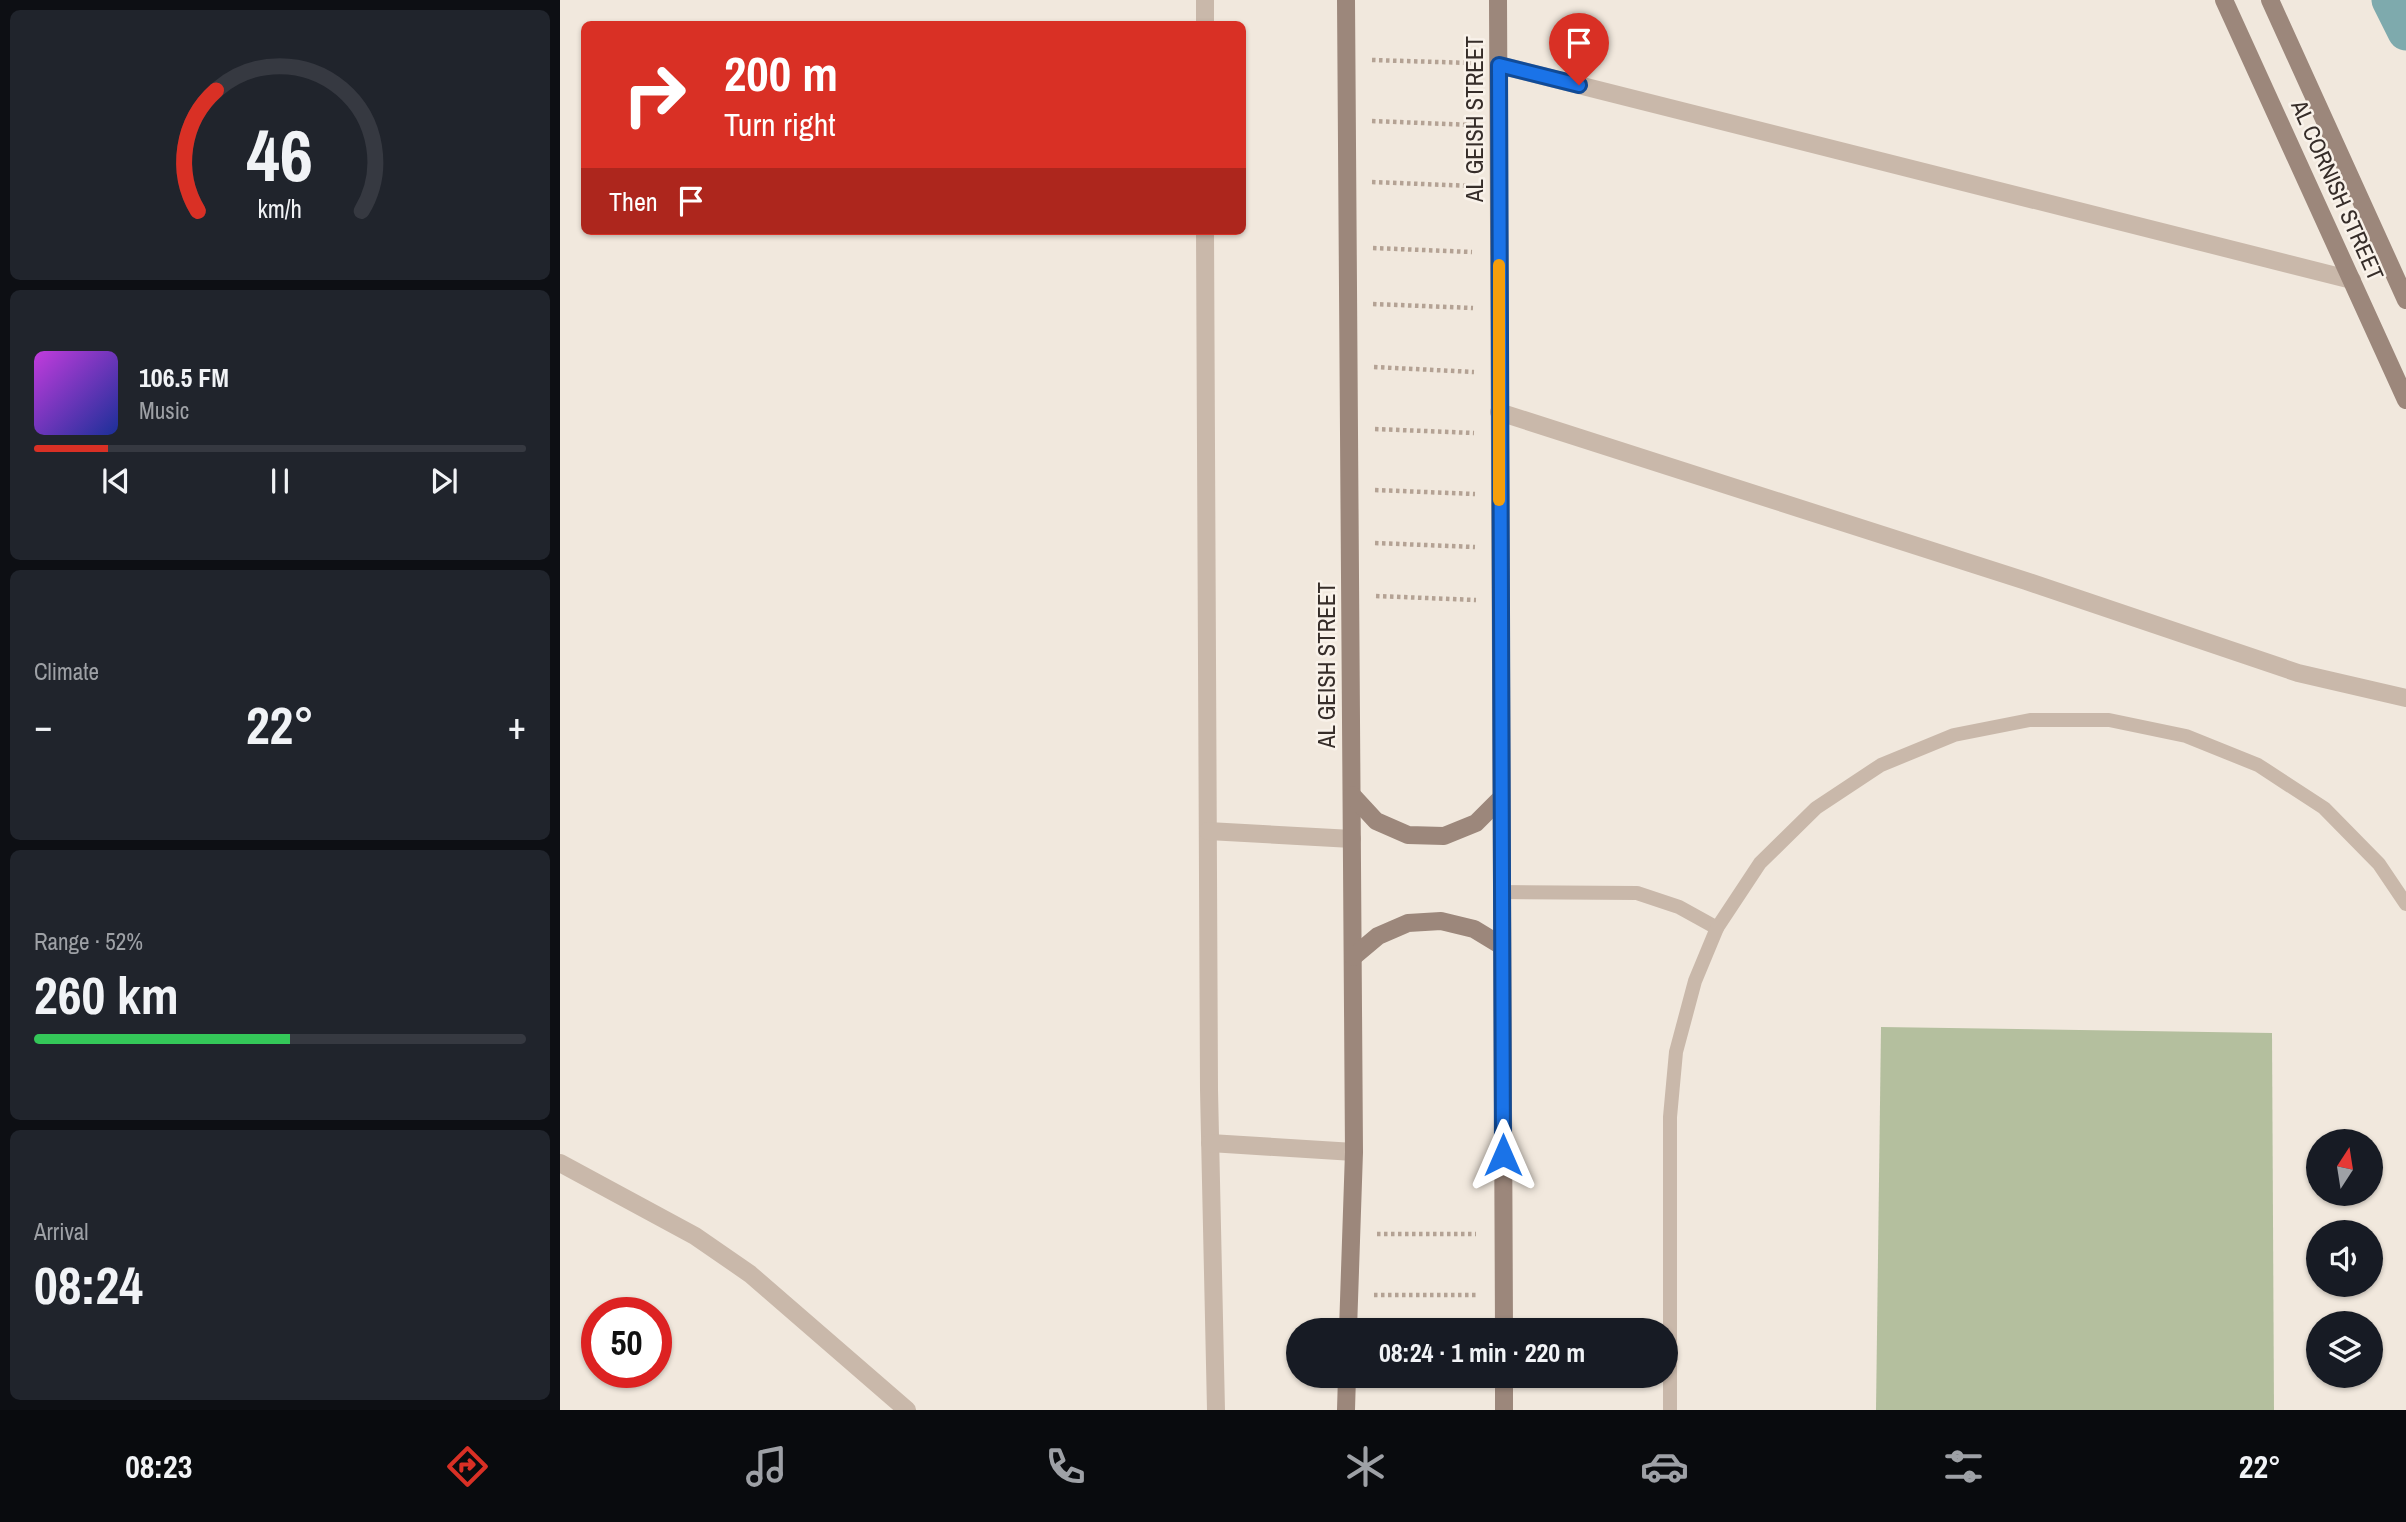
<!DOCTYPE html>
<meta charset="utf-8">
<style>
body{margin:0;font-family:"Archivo Narrow",sans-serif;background:#20242c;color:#f1f3f6;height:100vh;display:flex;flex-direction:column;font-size:26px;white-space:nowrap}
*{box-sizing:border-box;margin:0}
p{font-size:23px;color:#9ea1a6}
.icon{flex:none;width:38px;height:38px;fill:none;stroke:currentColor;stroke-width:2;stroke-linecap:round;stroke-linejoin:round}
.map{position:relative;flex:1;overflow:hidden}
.details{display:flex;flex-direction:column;gap:10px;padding:10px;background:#0d0f14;width:560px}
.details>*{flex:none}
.hud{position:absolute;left:21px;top:21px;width:665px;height:214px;border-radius:10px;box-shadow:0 2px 5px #0004;background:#d93025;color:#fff;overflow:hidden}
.needle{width:46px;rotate:12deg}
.tools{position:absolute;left:1746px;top:1129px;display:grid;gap:14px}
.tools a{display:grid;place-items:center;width:77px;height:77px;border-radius:50%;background:#171b24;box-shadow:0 2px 5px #0004;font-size:35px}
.speed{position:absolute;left:21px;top:1297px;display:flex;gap:14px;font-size:35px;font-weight:700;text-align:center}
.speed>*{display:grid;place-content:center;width:91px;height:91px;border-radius:50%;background:#171b24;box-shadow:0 2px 5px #0004;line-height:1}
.speed .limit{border:10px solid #d22;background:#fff;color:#111}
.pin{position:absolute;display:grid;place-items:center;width:60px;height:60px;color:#fff;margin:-72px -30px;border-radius:50% 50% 50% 0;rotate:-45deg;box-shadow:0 0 7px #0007}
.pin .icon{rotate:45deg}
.me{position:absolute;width:77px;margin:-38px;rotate:0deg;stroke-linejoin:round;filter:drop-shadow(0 0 5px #0008)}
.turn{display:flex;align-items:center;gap:24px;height:147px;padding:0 28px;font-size:32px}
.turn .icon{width:91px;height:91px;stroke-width:2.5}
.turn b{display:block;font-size:49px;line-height:60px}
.then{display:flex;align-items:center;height:66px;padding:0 28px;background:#0003;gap:14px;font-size:26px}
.big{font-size:52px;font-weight:700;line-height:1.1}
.details .tile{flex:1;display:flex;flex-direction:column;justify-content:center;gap:10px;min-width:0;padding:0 24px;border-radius:10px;background:#20242c}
.details .dial{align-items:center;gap:0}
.dial svg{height:182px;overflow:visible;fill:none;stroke:#363941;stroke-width:7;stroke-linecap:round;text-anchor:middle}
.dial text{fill:#f1f3f6;stroke:none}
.song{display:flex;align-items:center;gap:21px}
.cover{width:84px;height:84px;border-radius:10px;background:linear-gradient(135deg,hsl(290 70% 55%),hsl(230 70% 35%))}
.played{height:7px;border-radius:4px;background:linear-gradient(90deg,#d93025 15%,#363941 15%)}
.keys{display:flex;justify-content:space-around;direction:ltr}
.heat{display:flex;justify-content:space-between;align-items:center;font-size:38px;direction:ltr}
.charge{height:10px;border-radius:5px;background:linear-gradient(90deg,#34c759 52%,#363941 0)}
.trip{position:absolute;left:726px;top:1318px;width:392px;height:70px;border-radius:35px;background:#171b24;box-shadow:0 2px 5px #0004;font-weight:700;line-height:70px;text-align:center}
.tabs{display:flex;height:112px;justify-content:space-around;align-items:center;background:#090b0e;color:#9ea1a6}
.tabs .icon{width:49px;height:49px}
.tabs .current{color:#d93025}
.tabs b{font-size:32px;color:#f1f3f6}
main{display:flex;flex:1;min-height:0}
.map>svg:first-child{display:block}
.green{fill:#b4bf9e}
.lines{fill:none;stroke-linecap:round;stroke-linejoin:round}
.canal{stroke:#7eaaad;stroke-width:37}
.path{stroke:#b4a294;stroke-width:4.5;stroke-dasharray:3.5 3.5;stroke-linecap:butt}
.lane{stroke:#c9b8aa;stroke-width:14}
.street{stroke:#c9b8aa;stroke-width:18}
.secondary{stroke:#9c877b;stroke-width:18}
.route-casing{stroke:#114b97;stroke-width:18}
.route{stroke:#1a73e8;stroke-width:12}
.slow{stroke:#f59e0b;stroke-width:12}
.labels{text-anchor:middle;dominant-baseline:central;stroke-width:5;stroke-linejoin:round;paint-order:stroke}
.street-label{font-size:23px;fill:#362d29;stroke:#f9f2ea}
</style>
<main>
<section class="details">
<div class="tile dial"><svg viewBox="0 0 100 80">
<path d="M14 69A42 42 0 1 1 86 69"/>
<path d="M14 69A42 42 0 0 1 22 16" stroke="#d93025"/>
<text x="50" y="56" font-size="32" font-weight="700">46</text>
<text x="50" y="72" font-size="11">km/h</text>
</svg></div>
<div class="tile">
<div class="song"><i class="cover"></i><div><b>106.5 FM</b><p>Music</p></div></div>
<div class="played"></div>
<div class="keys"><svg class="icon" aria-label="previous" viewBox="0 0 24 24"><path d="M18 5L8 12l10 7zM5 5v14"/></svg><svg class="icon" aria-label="pause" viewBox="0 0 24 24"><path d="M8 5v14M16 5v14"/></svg><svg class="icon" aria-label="next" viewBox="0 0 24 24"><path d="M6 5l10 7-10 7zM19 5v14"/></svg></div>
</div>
<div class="tile"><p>Climate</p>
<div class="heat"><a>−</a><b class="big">22°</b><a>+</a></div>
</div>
<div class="tile"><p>Range · 52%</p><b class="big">260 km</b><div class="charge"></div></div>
<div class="tile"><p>Arrival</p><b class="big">08:24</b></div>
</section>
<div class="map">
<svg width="1846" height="1410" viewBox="0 0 1846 1410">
<rect width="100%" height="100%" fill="#f1e8dd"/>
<path class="green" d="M1321 1027 1712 1033 1714 1410H1316Z"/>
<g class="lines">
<path class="canal" d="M1830 0 1846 32"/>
<g class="path">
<path d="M812 60 911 63"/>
<path d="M812 121 912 125"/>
<path d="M812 182 912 186"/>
<path d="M813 248 912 252"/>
<path d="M813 304 913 308"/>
<path d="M814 367 914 372"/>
<path d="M815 429 914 433"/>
<path d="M815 490 915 494"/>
<path d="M815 543 915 547"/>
<path d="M816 596 916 600"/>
<path d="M817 1234H916"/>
<path d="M814 1295H918"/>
</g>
<g class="lane">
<path d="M941 892 1077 893 1119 907 1157 928"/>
<path d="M1110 1410V1117L1116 1052 1135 981 1157 928 1200 863 1256 808 1321 765 1394 735 1470 720H1549L1626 736 1698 765 1764 808 1819 864 1846 904"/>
</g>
<g class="street">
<path d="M645 0V24"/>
<path d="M939 65 1792 280"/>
<path d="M645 231 649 1090 656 1410"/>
<path d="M939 412 1466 581 1738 673 1846 698"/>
<path d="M648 831 792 839"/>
<path d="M650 1143 794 1152"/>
<path d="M0 1163 135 1236 190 1274 347 1410"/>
</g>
<g class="secondary">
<path d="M786 0 794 1152 788 1330"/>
<path d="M938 0 944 1330"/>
<path d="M1664 0 1846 400"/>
<path d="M1710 0 1846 300"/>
<path d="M792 795 816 821 848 835 884 836 916 823 941 798"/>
<path d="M793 957 818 936 848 923 881 921 914 929 942 946"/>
<path d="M944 1376V1410"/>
<path d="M786 1410 787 1376"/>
</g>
</g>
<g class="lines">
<defs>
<path id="route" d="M943 1155 939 65 1019 85"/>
</defs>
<use href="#route" class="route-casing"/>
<use href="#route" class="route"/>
<path class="slow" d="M939 265V500"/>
</g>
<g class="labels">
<g class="street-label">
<text transform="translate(914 119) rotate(-90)">AL GEISH STREET</text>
<text transform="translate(1778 190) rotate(66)">AL CORNISH STREET</text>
<text transform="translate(766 665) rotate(-90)">AL GEISH STREET</text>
</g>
</g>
</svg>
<div class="tools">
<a><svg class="needle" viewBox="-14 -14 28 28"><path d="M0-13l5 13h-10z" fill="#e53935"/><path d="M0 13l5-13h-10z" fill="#9ea1a6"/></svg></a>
<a><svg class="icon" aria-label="sound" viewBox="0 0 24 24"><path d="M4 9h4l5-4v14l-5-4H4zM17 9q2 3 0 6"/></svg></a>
<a><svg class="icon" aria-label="layers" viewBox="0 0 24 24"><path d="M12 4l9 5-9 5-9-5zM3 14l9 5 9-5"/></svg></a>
</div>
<div class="speed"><div class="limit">50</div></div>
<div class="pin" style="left:1019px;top:85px;background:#d93025"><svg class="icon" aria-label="arrive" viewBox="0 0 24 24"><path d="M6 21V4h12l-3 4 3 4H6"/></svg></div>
<svg class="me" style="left:943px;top:1155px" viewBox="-20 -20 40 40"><path d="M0-17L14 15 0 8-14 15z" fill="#1a73e8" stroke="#fff" stroke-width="4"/></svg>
<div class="trip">08:24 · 1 min · 220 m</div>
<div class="hud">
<div class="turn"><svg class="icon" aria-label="right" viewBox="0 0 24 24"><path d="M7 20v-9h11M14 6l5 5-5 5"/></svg><div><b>200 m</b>Turn right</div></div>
<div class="then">Then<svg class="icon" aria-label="arrive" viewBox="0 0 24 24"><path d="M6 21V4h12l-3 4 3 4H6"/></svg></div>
</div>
</div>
</main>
<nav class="tabs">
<b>08:23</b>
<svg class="icon current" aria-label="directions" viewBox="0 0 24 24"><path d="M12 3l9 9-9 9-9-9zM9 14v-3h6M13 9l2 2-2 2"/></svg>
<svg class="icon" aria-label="music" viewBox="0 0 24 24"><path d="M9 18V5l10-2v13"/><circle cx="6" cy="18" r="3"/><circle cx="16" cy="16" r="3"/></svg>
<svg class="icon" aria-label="phone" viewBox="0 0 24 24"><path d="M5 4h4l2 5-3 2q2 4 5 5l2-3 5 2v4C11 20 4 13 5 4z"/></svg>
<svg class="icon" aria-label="climate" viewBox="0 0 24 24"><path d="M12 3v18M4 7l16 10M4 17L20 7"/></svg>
<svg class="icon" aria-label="car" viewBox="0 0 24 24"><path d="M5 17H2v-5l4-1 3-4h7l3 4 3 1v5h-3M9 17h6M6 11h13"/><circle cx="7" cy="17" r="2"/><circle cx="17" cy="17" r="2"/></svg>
<svg class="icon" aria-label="filters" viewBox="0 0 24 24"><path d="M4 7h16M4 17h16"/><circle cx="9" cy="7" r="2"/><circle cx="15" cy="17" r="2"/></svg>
<b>22°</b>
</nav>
